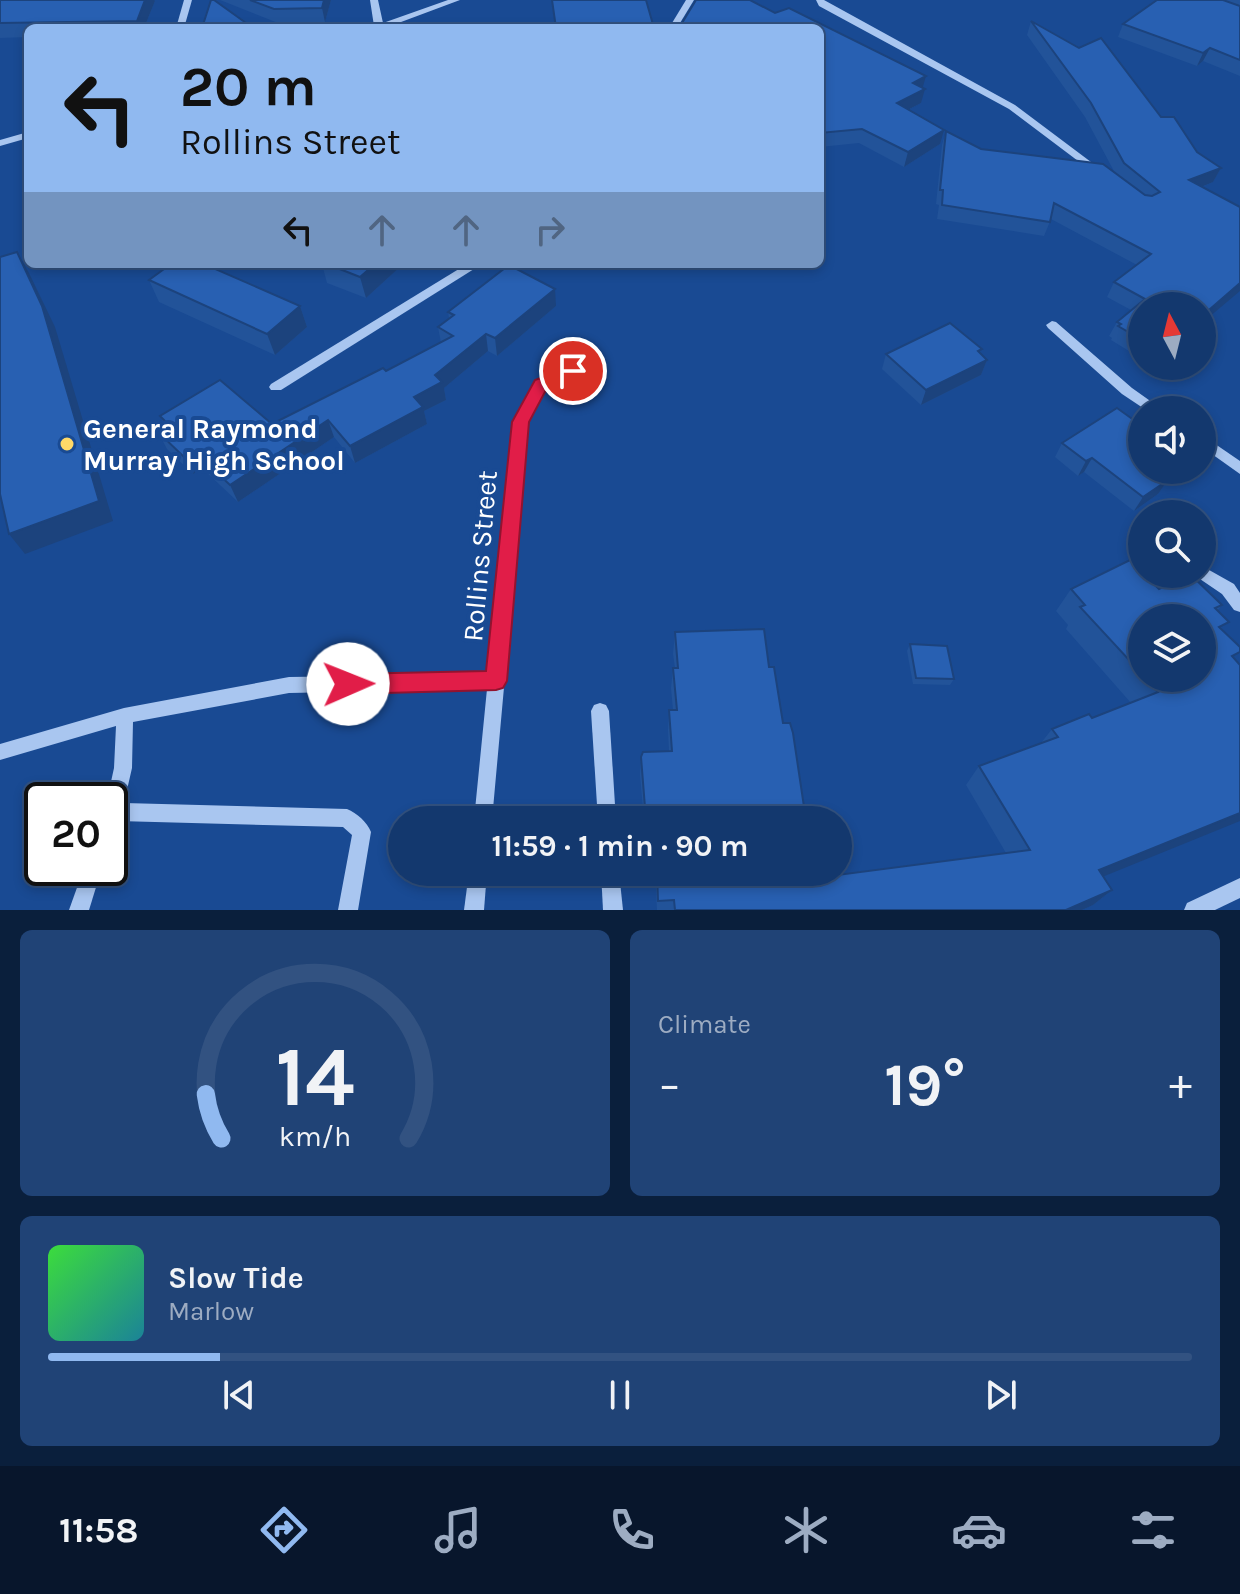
<!DOCTYPE html>
<meta charset="utf-8">
<style>
body{margin:0;font-family:Karla,sans-serif;background:#204376;color:#f1f3f6;height:100vh;display:flex;flex-direction:column;font-size:30px;white-space:nowrap}
*{box-sizing:border-box;margin:0}
p{font-size:26px;color:#9dacc2}
.icon{flex:none;width:44px;height:44px;fill:none;stroke:currentColor;stroke-width:2;stroke-linecap:round;stroke-linejoin:round}
.map{position:relative;height:910px;overflow:hidden}
.panel{display:flex;flex-direction:column;gap:20px;padding:20px;background:#0a1f3c;flex:1}
.panel>*{flex:none}
.hud{position:absolute;left:24px;top:24px;width:800px;height:244px;border-radius:12px;box-shadow:0 4px 12px #0003,0 0 0 2px #325281;background:#90b9f0;color:#111;overflow:hidden}
.needle{width:52px;rotate:353deg}
.tools{position:absolute;left:1128px;top:292px;display:grid;gap:16px}
.tools a{display:grid;place-items:center;width:88px;height:88px;border-radius:50%;background:#13386e;box-shadow:0 4px 12px #0003,0 0 0 2px #325281;font-size:40px}
.speed{position:absolute;left:24px;top:782px;display:flex;gap:16px;font-size:40px;font-weight:700;text-align:center}
.speed>*{display:grid;place-content:center;width:104px;height:104px;border-radius:50%;background:#13386e;box-shadow:0 4px 12px #0003,0 0 0 2px #325281;line-height:1}
.speed .limit{border:4px solid #111;border-radius:12px;background:#fff;color:#111}
.pin{position:absolute;display:grid;place-items:center;width:68px;height:68px;color:#fff;margin:-34px;border:4px solid #fff;border-radius:50%;box-shadow:0 2px 8px #0007}
.me{position:absolute;width:88px;margin:-44px;rotate:89deg;stroke-linejoin:round;filter:drop-shadow(0 0 6px #0008)}
.turn{display:flex;align-items:center;gap:28px;height:168px;padding:0 24px;font-size:36px}
.turn .icon{width:104px;height:104px;stroke-width:2.5}
.turn b{display:block;font-size:56px;line-height:68px}
.lanes{display:flex;align-items:center;height:76px;padding:0 24px;background:#0003;justify-content:center;gap:40px;direction:ltr}
.lanes .off{opacity:.35}
.big{font-size:60px;font-weight:700;line-height:1.1}
.panel .card{flex:1;display:flex;flex-direction:column;justify-content:center;gap:12px;min-width:0;padding:0 28px;border-radius:12px;background:#204376}
.panel .dial{align-items:center;gap:0}
.dial svg{height:208px;overflow:visible;fill:none;stroke:#325281;stroke-width:7;stroke-linecap:round;text-anchor:middle}
.dial text{fill:#f1f3f6;stroke:none}
.song{display:flex;align-items:center;gap:24px}
.cover{width:96px;height:96px;border-radius:12px;background:linear-gradient(135deg,hsl(120 70% 55%),hsl(190 70% 35%))}
.played{height:8px;border-radius:4px;background:linear-gradient(90deg,#90b9f0 15%,#325281 15%)}
.keys{display:flex;justify-content:space-around;direction:ltr}
.heat{display:flex;justify-content:space-between;align-items:center;font-size:44px;direction:ltr}
.panel .tiles{flex:1;display:grid;gap:20px;grid-template-columns:1fr 1fr}
.card:last-child{grid-column:span 2}
.trip{position:absolute;left:388px;top:806px;width:464px;height:80px;border-radius:40px;background:#13386e;box-shadow:0 4px 12px #0003,0 0 0 2px #325281;font-weight:700;line-height:80px;text-align:center}
.menu{display:flex;height:128px;justify-content:space-around;align-items:center;background:#08162c;color:#9dacc2}
.menu .icon{width:56px;height:56px}
.menu .active{color:#90b9f0}
.menu b{font-size:36px;color:#f1f3f6}
.map>svg:first-child{display:block}
.lines{fill:none;stroke-linecap:round;stroke-linejoin:round}
.minor{fill:#a9c6f0;fill-rule:evenodd}
.wall{fill:#225399;fill-rule:evenodd}
.shaded-wall{fill:#1c437d}
.building{fill:#2860b2;stroke:#1c437d;stroke-width:2}
.route{fill:#e11d48;stroke:#92132f;stroke-width:2}
.poi-dot{fill:#ffd968;stroke:#194a93;stroke-width:3}
.labels{text-anchor:middle;dominant-baseline:central;stroke-width:8;stroke-linejoin:round;paint-order:stroke}
.poi-label{font-size:28px;font-weight:bold;fill:#fff;stroke:#194a93;text-anchor:start}
.street-label{font-size:28px;fill:#fff;stroke:#194a93}
</style>
<div class="map">
<svg width="1240" height="910" viewBox="0 0 1240 910">
<rect width="100%" height="100%" fill="#194a93"/>
<g class="lines">
<g class="minor">
<path d="M184 0H192L184 28H176Z"/>
<path d="M370 0H378L383 23 448 0H460L385 28H373L374 26Z"/>
<path d="M686 0H694L677 28H669Z"/>
<path d="M816 0H824L1015 105 1103 171 1098 174 1094 173 1009 109 819 6Z"/>
<path d="M28 132V138L0 146V140Z"/>
<path d="M467 264H482L281 390H271L269 387 271 384Z"/>
<path d="M1052 321 1056 322 1132 388 1163 410H1146L1122 394 1048 328 1046 325Z"/>
<path d="M573 366 580 371 578 374 546 387 528 422 492 820H474L487 689 289 693 133 722 132 768 124 803 347 809C357 813 367 822 371 832L358 910H338L352 835 343 827 118 821 116 824 110 827V800H107L114 768 116 726 0 760V744L124 708 289 677 489 674 514 422 536 381Z"/>
<path d="M1202 435 1240 461V474L1202 447Z"/>
<path d="M1202 566 1234 584 1240 593V612L1234 610 1222 594 1197 577 1195 574H1202Z"/>
<path d="M600 703 606 705 609 711 616 820H598L591 711 594 705Z"/>
<path d="M84 868H102L89 910H69Z"/>
<path d="M469 872H487L484 910H464Z"/>
<path d="M601 872H619L623 910H603Z"/>
<path d="M1240 878V898L1215 910H1184L1187 903Z"/>
</g>
</g>
<g class="wall">
<path d="M0 0 155 1 144 28H28V37L0 38Z"/>
<path d="M220 0H331L325 22 278 23Z"/>
<path d="M1157 0H1240V76L1203 61 1197 66 1118 37 1123 24Z"/>
<path d="M1031 21 1161 117 1197 152 1221 168 1213 182 1202 187 1228 300 1202 323V306H1142V359L1111 340 1112 338 1109 336 1117 322 1131 310 1107 297 1114 282 1137 265 1051 219 1044 236 937 219 939 205 936 204 942 145 946 131 981 149 1115 173 1085 117 1027 35Z"/>
<path d="M820 28 923 88 921 103 908 110 940 144 904 167 859 143 820 147Z"/>
<path d="M312 264H401V266L366 298 327 283 323 268Z"/>
<path d="M149 280 300 306 307 327 275 355 159 302Z"/>
<path d="M556 306 497 356 488 351 444 388 446 400 424 411 427 424 355 463 334 437 238 502 202 468 193 474 167 449 158 432 166 427 160 416 272 424 386 371 441 343 438 327 449 318 448 312Z"/>
<path d="M886 354 987 360 981 375 921 405 882 369Z"/>
<path d="M1062 443 1142 470 1168 480 1158 494 1134 511 1084 472 1078 476 1055 457Z"/>
<path d="M1071 589H1159L1222 605 1217 611 1222 630 1235 659 1103 877 1112 890 1093 905 1082 910H657L655 872H814L815 878 1006 853 966 785 979 766 1041 743 1052 729 1092 718 1131 703 1066 629 1068 625 1056 611ZM1142 618 1202 678H1142Z"/>
<path d="M675 632 769 667 806 820H644L640 775 641 757 669 751 668 730 669 710H673L671 688 673 668H675L673 654Z"/>
<path d="M910 644 954 679 950 685 913 684 907 651Z"/>
</g>
<g class="shaded-wall">
<path d="M145 0H154L155 1 144 28H139L137 21Z"/>
<path d="M324 0H331L325 22 322 8Z"/>
<path d="M1210 48 1203 61 1197 66 1203 53Z"/>
<path d="M926 76 922 90 925 89 921 103 894 117 897 103 913 83Z"/>
<path d="M944 130 940 144 904 167 908 152Z"/>
<path d="M1221 168 1213 182 1182 195 1189 180Z"/>
<path d="M17 252 29 273 55 327 113 521 25 554 9 534Z"/>
<path d="M375 264H401V266L366 298 360 277Z"/>
<path d="M1240 283V291L1202 323V316Z"/>
<path d="M555 289 556 306 497 356 495 338Z"/>
<path d="M300 306 307 327 275 355 267 334Z"/>
<path d="M486 334 488 351 444 388 446 400 424 411 427 424 355 463 350 446 414 397 435 375Z"/>
<path d="M987 360 981 375 921 405 926 390Z"/>
<path d="M328 420 334 437 238 502 230 485Z"/>
<path d="M194 451 202 468 193 474 184 457Z"/>
<path d="M1092 458 1084 472 1078 476 1086 461Z"/>
<path d="M1168 480 1158 494 1134 511 1143 497Z"/>
<path d="M1240 813V821L1080 886 1099 870Z"/>
<path d="M1112 890 1093 905 1082 910H1066Z"/>
</g>
<g class="building">
<path d="M0 0H145L137 21 0 23Z"/>
<path d="M211 0H214L253 28H202Z"/>
<path d="M250 0H324L322 8 274 9Z"/>
<path d="M552 0H646L654 28H556Z"/>
<path d="M696 0H750L775 13 789 8 926 76 913 83 925 89 897 103 944 130 908 152 862 129 820 133V28H679Z"/>
<path d="M1157 0H1223L1240 6V60L1210 48 1203 53 1123 24Z"/>
<path d="M1031 21 1079 48 1101 38 1161 117H1174L1197 152 1221 168 1189 180 1240 207V283L1202 316V306H1142V340L1118 326 1121 324 1117 322 1145 299 1114 282 1151 254 1054 203 1050 222 942 205 943 190H940L946 131 981 149 1103 164 1145 195 1152 196 1160 192 1124 163 1091 103Z"/>
<path d="M17 252 42 306 99 501 9 534 0 494V257Z"/>
<path d="M171 264H204L300 306 267 334 149 280Z"/>
<path d="M327 264H375L360 277Z"/>
<path d="M509 265 555 289 495 338 486 334 435 375 442 382 414 397 423 407 350 446 328 420 230 485 194 451 184 457 158 432 169 425 160 416 220 380 272 424 383 368 386 371 453 336 438 327 454 315 448 312Z"/>
<path d="M950 323 982 349 978 351 987 360 926 390 886 354Z"/>
<path d="M1117 408 1142 426V470H1157L1168 480 1143 497 1092 458 1086 461 1062 443Z"/>
<path d="M1130 560 1142 572V574H1144L1159 589 1190 574 1222 605 1215 608 1229 622 1219 627 1240 647V652L1232 656 1240 665V813L1099 870 1112 890 1066 910H675L674 900 658 901 657 872H814L815 878 1030 850 979 766 1058 737 1052 729 1089 714 1092 718 1158 692 1145 678H1202V618H1142V674L1080 607 1085 605 1071 589Z"/>
<path d="M764 629 769 667H774L783 723H790L793 733 806 820H646L641 757 643 752 672 751 669 710H677L673 668H678L675 632Z"/>
<path d="M910 644 947 646 954 679 916 678Z"/>
</g>
<path class="route" d="M573 365 582 371 579 375 547 388 529 422 507 681 503 688 496 690 348 694 341 691 337 684 341 677 348 674 486 671 512 422 535 380Z"/>
<circle class="poi-dot" cx="67" cy="444" r="8"/>
<g class="labels">
<g class="poi-label">
<text x="83" y="428">General Raymond<tspan x="83" dy="32">Murray High School</tspan></text>
</g>
<g class="street-label">
<text transform="translate(480 556) rotate(-85)">Rollins Street</text>
</g>
</g>
</svg>
<div class="tools">
<a><svg class="needle" viewBox="-14 -14 28 28"><path d="M0-13l5 13h-10z" fill="#e53935"/><path d="M0 13l5-13h-10z" fill="#9dacc2"/></svg></a>
<a><svg class="icon" aria-label="sound" viewBox="0 0 24 24"><path d="M4 9h4l5-4v14l-5-4H4zM17 9q2 3 0 6"/></svg></a>
<a><svg class="icon" aria-label="search" viewBox="0 0 24 24"><circle cx="10" cy="10" r="6"/><path d="M15 15l6 6"/></svg></a>
<a><svg class="icon" aria-label="layers" viewBox="0 0 24 24"><path d="M12 4l9 5-9 5-9-5zM3 14l9 5 9-5"/></svg></a>
</div>
<div class="speed"><div class="limit">20</div></div>
<div class="pin" style="left:573px;top:371px;background:#d93025"><svg class="icon" aria-label="arrive" viewBox="0 0 24 24"><path d="M6 21V4h12l-3 4 3 4H6"/></svg></div>
<svg class="me" style="left:348px;top:684px" viewBox="-20 -20 40 40"><circle r="19" fill="#fff"/><path d="M0-13L10 11 0 6-10 11z" fill="#e11d48"/></svg>
<div class="trip">11:59 · 1 min · 90 m</div>
<div class="hud">
<div class="turn"><svg class="icon" aria-label="left" viewBox="0 0 24 24"><path d="M17 20v-9H6M10 6l-5 5 5 5"/></svg><div><b>20 m</b>Rollins Street</div></div>
<div class="lanes"><svg class="icon" aria-label="left" viewBox="0 0 24 24"><path d="M17 20v-9H6M10 6l-5 5 5 5"/></svg><svg class="icon off" aria-label="ahead" viewBox="0 0 24 24"><path d="M12 20V5M6 11l6-6 6 6"/></svg><svg class="icon off" aria-label="ahead" viewBox="0 0 24 24"><path d="M12 20V5M6 11l6-6 6 6"/></svg><svg class="icon off" aria-label="right" viewBox="0 0 24 24"><path d="M7 20v-9h11M14 6l5 5-5 5"/></svg></div>
</div>
</div>
<section class="panel">
<div class="tiles">
<div class="card dial"><svg viewBox="0 0 100 80">
<path d="M14 69A42 42 0 1 1 86 69"/>
<path d="M14 69A42 42 0 0 1 8 52" stroke="#90b9f0"/>
<text x="50" y="56" font-size="32" font-weight="700">14</text>
<text x="50" y="72" font-size="11">km/h</text>
</svg></div>
<div class="card"><p>Climate</p>
<div class="heat"><a>−</a><b class="big">19°</b><a>+</a></div>
</div>
<div class="card">
<div class="song"><i class="cover"></i><div><b>Slow Tide</b><p>Marlow</p></div></div>
<div class="played"></div>
<div class="keys"><svg class="icon" aria-label="previous" viewBox="0 0 24 24"><path d="M18 5L8 12l10 7zM5 5v14"/></svg><svg class="icon" aria-label="pause" viewBox="0 0 24 24"><path d="M8 5v14M16 5v14"/></svg><svg class="icon" aria-label="next" viewBox="0 0 24 24"><path d="M6 5l10 7-10 7zM19 5v14"/></svg></div>
</div>
</div>
</section>
<nav class="menu">
<b>11:58</b>
<svg class="icon active" aria-label="directions" viewBox="0 0 24 24"><path d="M12 3l9 9-9 9-9-9zM9 14v-3h6M13 9l2 2-2 2"/></svg>
<svg class="icon" aria-label="music" viewBox="0 0 24 24"><path d="M9 18V5l10-2v13"/><circle cx="6" cy="18" r="3"/><circle cx="16" cy="16" r="3"/></svg>
<svg class="icon" aria-label="phone" viewBox="0 0 24 24"><path d="M5 4h4l2 5-3 2q2 4 5 5l2-3 5 2v4C11 20 4 13 5 4z"/></svg>
<svg class="icon" aria-label="climate" viewBox="0 0 24 24"><path d="M12 3v18M4 7l16 10M4 17L20 7"/></svg>
<svg class="icon" aria-label="car" viewBox="0 0 24 24"><path d="M5 17H2v-5l4-1 3-4h7l3 4 3 1v5h-3M9 17h6M6 11h13"/><circle cx="7" cy="17" r="2"/><circle cx="17" cy="17" r="2"/></svg>
<svg class="icon" aria-label="filters" viewBox="0 0 24 24"><path d="M4 7h16M4 17h16"/><circle cx="9" cy="7" r="2"/><circle cx="15" cy="17" r="2"/></svg>
</nav>
